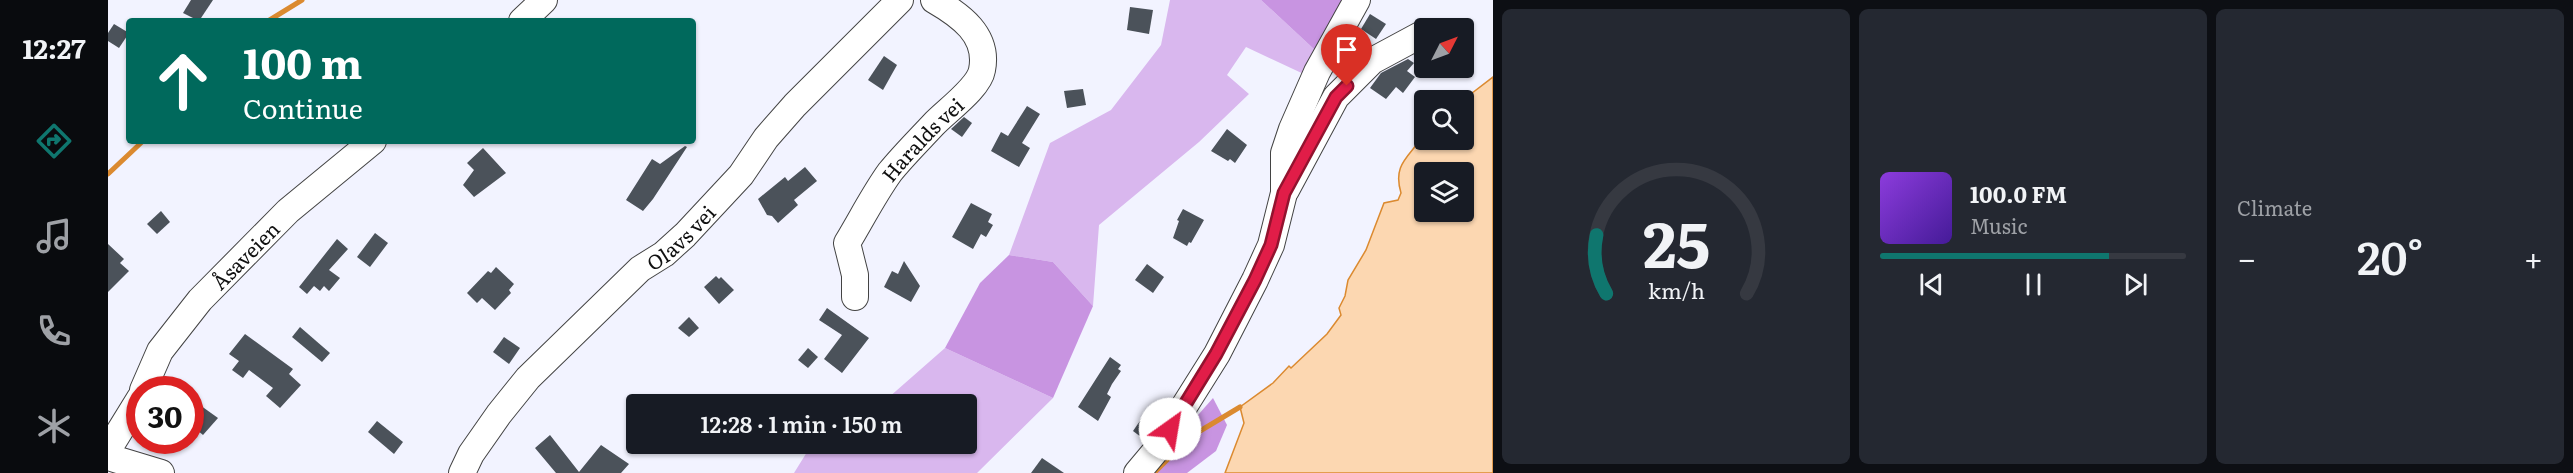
<!DOCTYPE html>
<meta charset="utf-8">
<style>
body{margin:0;font-family:Literata,serif;background:#242831;color:#f1f3f6;height:100vh;display:flex;flex-direction:column;font-size:22px;white-space:nowrap}
*{box-sizing:border-box;margin:0}
p{font-size:20px;color:#9ea1a6}
.icon{flex:none;width:33px;height:33px;fill:none;stroke:currentColor;stroke-width:2;stroke-linecap:round;stroke-linejoin:round}
.map{position:relative;flex:1;overflow:hidden}
.details{display:flex;flex-direction:column;gap:9px;padding:9px;background:#0d0f14;width:1080px}
.details>*{flex:none}
.top-card{position:absolute;left:18px;top:18px;width:570px;height:126px;border-radius:6px;box-shadow:0 2px 4px #0004;background:#00695c;color:#fff;overflow:hidden}
.needle{width:39px;rotate:48deg}
.buttons{position:absolute;left:1306px;top:18px;display:grid;gap:12px}
.buttons a{display:grid;place-items:center;width:60px;height:60px;border-radius:6px;background:#171b24;box-shadow:0 2px 4px #0004;font-size:30px}
.speed{position:absolute;left:18px;top:376px;display:flex;gap:12px;font-size:30px;font-weight:700;text-align:center}
.speed>*{display:grid;place-content:center;width:78px;height:78px;border-radius:50%;background:#171b24;box-shadow:0 2px 4px #0004;line-height:1}
.speed .limit{border:9px solid #d22;background:#fff;color:#111}
.pin{position:absolute;display:grid;place-items:center;width:51px;height:51px;color:#fff;margin:-62px -26px;border-radius:50% 50% 50% 0;rotate:-45deg;box-shadow:0 0 6px #0007}
.pin .icon{rotate:45deg}
.me{position:absolute;width:66px;margin:-33px;rotate:32deg;stroke-linejoin:round;filter:drop-shadow(0 0 4px #0008)}
.turn{display:flex;align-items:center;gap:21px;height:126px;padding:0 18px;font-size:27px}
.turn .icon{width:78px;height:78px;stroke-width:2.5}
.turn b{display:block;font-size:42px;line-height:51px}
.big{font-size:45px;font-weight:600;line-height:1.1}
.details .widget{flex:1;display:flex;flex-direction:column;justify-content:center;gap:9px;min-width:0;padding:0 21px;border-radius:9px;background:#242831}
.details .dial{align-items:center;gap:0}
.dial svg{height:156px;overflow:visible;fill:none;stroke:#363941;stroke-width:7;stroke-linecap:round;text-anchor:middle}
.dial text{fill:#f1f3f6;stroke:none}
.song{display:flex;align-items:center;gap:18px}
.cover{width:72px;height:72px;border-radius:9px;background:linear-gradient(135deg,hsl(270 70% 55%),hsl(260 70% 35%))}
.played{height:6px;border-radius:3px;background:linear-gradient(90deg,#0f766e 75%,#363941 75%)}
.keys{display:flex;justify-content:space-around;direction:ltr}
.heat{display:flex;justify-content:space-between;align-items:center;font-size:33px;direction:ltr}
.details .tiles{flex:1;display:grid;gap:9px;grid-template-columns:repeat(3,1fr)}
.trip{position:absolute;left:518px;top:394px;width:351px;height:60px;border-radius:6px;background:#171b24;box-shadow:0 2px 4px #0004;font-weight:600;line-height:60px;text-align:center}
main{display:flex;flex:1;min-height:0}
.menu{display:flex;flex-direction:column;width:108px;justify-content:space-around;align-items:center;background:#090b0e;color:#9ea1a6}
.menu .icon{width:42px;height:42px}
.menu .selected{color:#0f766e}
.menu b{font-size:27px;color:#f1f3f6}
.map>svg:first-child{display:block}
.green{fill:#d9b7ee}
.forest{fill:#c894e1}
.water{fill:#fcd7b1;stroke:#db8a30;stroke-width:1.5;fill-rule:evenodd}
.lines{fill:none;stroke-linecap:round;stroke-linejoin:round}
.stream{stroke:#db8a30;stroke-width:5}
.building{fill:#4b525a}
.minor-casing{stroke:#434343;stroke-width:28}
.minor{stroke:#fff;stroke-width:26}
.route-casing{stroke:#92132f;stroke-width:15}
.route{stroke:#e11d48;stroke-width:10}
.labels{text-anchor:middle;dominant-baseline:central;stroke-width:6;stroke-linejoin:round;paint-order:stroke}
.street-label{font-size:20px;fill:#101010;stroke:#fff}
</style>
<main>
<nav class="menu">
<b>12:27</b>
<svg class="icon selected" aria-label="directions" viewBox="0 0 24 24"><path d="M12 3l9 9-9 9-9-9zM9 14v-3h6M13 9l2 2-2 2"/></svg>
<svg class="icon" aria-label="music" viewBox="0 0 24 24"><path d="M9 18V5l10-2v13"/><circle cx="6" cy="18" r="3"/><circle cx="16" cy="16" r="3"/></svg>
<svg class="icon" aria-label="phone" viewBox="0 0 24 24"><path d="M5 4h4l2 5-3 2q2 4 5 5l2-3 5 2v4C11 20 4 13 5 4z"/></svg>
<svg class="icon" aria-label="climate" viewBox="0 0 24 24"><path d="M12 3v18M4 7l16 10M4 17L20 7"/></svg>
</nav>
<div class="map">
<svg width="1385" height="473" viewBox="0 0 1385 473">
<rect width="100%" height="100%" fill="#f2f3ff"/>
<g class="green">
<path d="M1062 0H1153L1208 51 1200 76 1138 47 1119 75 1141 94 1091 142 991 225 985 306 945 262 901 255 942 143 1003 110 1053 45Z"/>
<path d="M837 348 945 398 869 473H686L704 444H858V405H728L731 401 780 398Z"/>
</g>
<g class="forest">
<path d="M1153 0H1239L1208 51Z"/>
<path d="M901 255 945 262 985 306 945 398 837 348 872 283Z"/>
<path d="M1105 398 1119 425 1108 451 1079 473H1039Z"/>
</g>
<path class="water" d="M1385 77V473H1117L1136 423 1132 407 1165 383 1181 366 1183 368 1219 334 1233 315 1231 308 1237 296 1240 280 1258 250 1276 203 1290 200 1293 193C1284 163 1302 157 1317 133V140H1356L1355 100ZM1317 172H1356V212H1317Z"/>
<g class="lines">
<g class="stream">
<path d="M160 21 194 0"/>
<path d="M0 174 35 141"/>
<path d="M1046 473 1082 437 1132 407"/>
</g>
</g>
<g class="building">
<path d="M83 0H105L91 21 75 13Z"/>
<path d="M1022 7 1045 10 1041 34 1019 30Z"/>
<path d="M1262 14 1278 24 1268 39 1253 29Z"/>
<path d="M6 24 21 33 11 48 0 41V33Z"/>
<path d="M776 56 789 65 775 90 760 80Z"/>
<path d="M1300 59 1306 63 1299 71 1307 77 1295 93 1288 87 1278 99 1262 88 1273 73Z"/>
<path d="M975 89 978 105 959 108 956 91Z"/>
<path d="M919 106 932 114 914 143 922 148 911 167 883 151 893 132 900 136Z"/>
<path d="M856 117 864 123 854 137 843 129Z"/>
<path d="M1119 129 1139 145 1127 163 1122 159 1120 161 1103 151Z"/>
<path d="M577 146 579 147 545 199 535 211 518 200 544 159 552 164Z"/>
<path d="M375 148 398 173 366 197 355 185 366 170 359 163Z"/>
<path d="M697 167 709 181 686 200 690 205 670 223 664 216 659 215 650 199 677 177 680 181Z"/>
<path d="M863 203 884 214 880 222 885 225 878 237 873 234 865 249 844 237Z"/>
<path d="M1075 209 1096 220 1083 243 1081 242 1079 246 1065 238 1071 221 1069 220Z"/>
<path d="M53 211 62 222 49 234 39 224Z"/>
<path d="M267 233 280 243 262 267 249 257Z"/>
<path d="M229 239 240 249 221 270 232 278 221 291 216 286 212 291 206 286 199 294 191 287Z"/>
<path d="M0 244 16 259 12 263 21 271 0 292Z"/>
<path d="M796 261 812 286 803 302 776 287 784 271 790 274Z"/>
<path d="M1039 264 1056 277 1045 293 1027 280Z"/>
<path d="M388 267 406 284 401 290 403 293 387 310 374 298 369 303 359 293 380 271 383 273Z"/>
<path d="M608 276 611 279 613 277 626 290 611 304 596 287Z"/>
<path d="M719 308 761 338 734 373 716 359 734 335 711 320Z"/>
<path d="M581 317 591 328 581 337 570 328Z"/>
<path d="M192 327 222 353 214 362 184 337Z"/>
<path d="M137 334 185 369 181 374 193 385 172 408 158 396 165 388 141 370 135 378 124 370 131 361 121 354Z"/>
<path d="M396 337 412 348 401 364 385 352Z"/>
<path d="M700 348 710 357 700 368 690 360Z"/>
<path d="M1002 357 1013 365 1010 369 1013 371 1004 384 999 394 1003 397 990 421 970 407Z"/>
<path d="M82 398 110 418 95 435 82 424Z"/>
<path d="M1036 415 1048 423 1037 440 1025 431Z"/>
<path d="M269 421 295 442 286 454 260 432Z"/>
<path d="M442 435 471 472 493 445 521 464 513 473H448L427 448Z"/>
<path d="M934 458 956 473H923Z"/>
</g>
<g class="lines">
<defs>
<g id="minor">
<path d="M414 21 436 0"/>
<path d="M1178 190 1228 97 1264 61 1316 33"/>
<path id="s1" d="M747 297V275L739 243C753 220 766 194 782 172 795 156 811 140 825 125 838 111 871 88 874 70 881 35 852 15 826 0"/>
<path id="s2" d="M35 390 52 351 92 300 180 211 265 141"/>
<path d="M0 450 32 398"/>
<path d="M0 457 53 473"/>
<path id="s3" d="M354 473 363 454 391 414 420 378 532 269 556 254 577 235 633 175 658 138 687 105 792 0"/>
<path d="M1029 473 1050 448 1109 354 1147 280 1163 245 1176 193V153L1184 129 1209 72 1249 0"/>
</g>
</defs>
<use href="#minor" class="minor-casing"/>
<use href="#minor" class="minor"/>
</g>
<g class="lines">
<defs>
<path id="route" d="M1062 429 1108 354 1147 280 1163 245 1176 193 1228 97 1239 86"/>
</defs>
<use href="#route" class="route-casing"/>
<use href="#route" class="route"/>
</g>
<g class="labels">
<g class="street-label">
<text stroke="none"><textPath href="#s1" startOffset="184">Haralds vei</textPath></text>
<text stroke="none"><textPath href="#s3" startOffset="324">Olavs vei</textPath></text>
<text stroke="none"><textPath href="#s2" startOffset="171">Åsaveien</textPath></text>
</g>
</g>
</svg>
<div class="buttons">
<a><svg class="needle" viewBox="-14 -14 28 28"><path d="M0-13l5 13h-10z" fill="#e53935"/><path d="M0 13l5-13h-10z" fill="#9ea1a6"/></svg></a>
<a><svg class="icon" aria-label="search" viewBox="0 0 24 24"><circle cx="10" cy="10" r="6"/><path d="M15 15l6 6"/></svg></a>
<a><svg class="icon" aria-label="layers" viewBox="0 0 24 24"><path d="M12 4l9 5-9 5-9-5zM3 14l9 5 9-5"/></svg></a>
</div>
<div class="speed"><div class="limit">30</div></div>
<div class="pin" style="left:1239px;top:86px;background:#d93025"><svg class="icon" aria-label="arrive" viewBox="0 0 24 24"><path d="M6 21V4h12l-3 4 3 4H6"/></svg></div>
<svg class="me" style="left:1062px;top:429px" viewBox="-20 -20 40 40"><circle r="19" fill="#fff"/><path d="M0-13L10 11 0 6-10 11z" fill="#e11d48"/></svg>
<div class="trip">12:28 · 1 min · 150 m</div>
<div class="top-card">
<div class="turn"><svg class="icon" aria-label="ahead" viewBox="0 0 24 24"><path d="M12 20V5M6 11l6-6 6 6"/></svg><div><b>100 m</b>Continue</div></div>
</div>
</div>
<section class="details">
<div class="tiles">
<div class="widget dial"><svg viewBox="0 0 100 80">
<path d="M14 69A42 42 0 1 1 86 69"/>
<path d="M14 69A42 42 0 0 1 9 39" stroke="#0f766e"/>
<text x="50" y="56" font-size="32" font-weight="700">25</text>
<text x="50" y="72" font-size="11">km/h</text>
</svg></div>
<div class="widget">
<div class="song"><i class="cover"></i><div><b>100.0 FM</b><p>Music</p></div></div>
<div class="played"></div>
<div class="keys"><svg class="icon" aria-label="previous" viewBox="0 0 24 24"><path d="M18 5L8 12l10 7zM5 5v14"/></svg><svg class="icon" aria-label="pause" viewBox="0 0 24 24"><path d="M8 5v14M16 5v14"/></svg><svg class="icon" aria-label="next" viewBox="0 0 24 24"><path d="M6 5l10 7-10 7zM19 5v14"/></svg></div>
</div>
<div class="widget"><p>Climate</p>
<div class="heat"><a>−</a><b class="big">20°</b><a>+</a></div>
</div>
</div>
</section>
</main>
